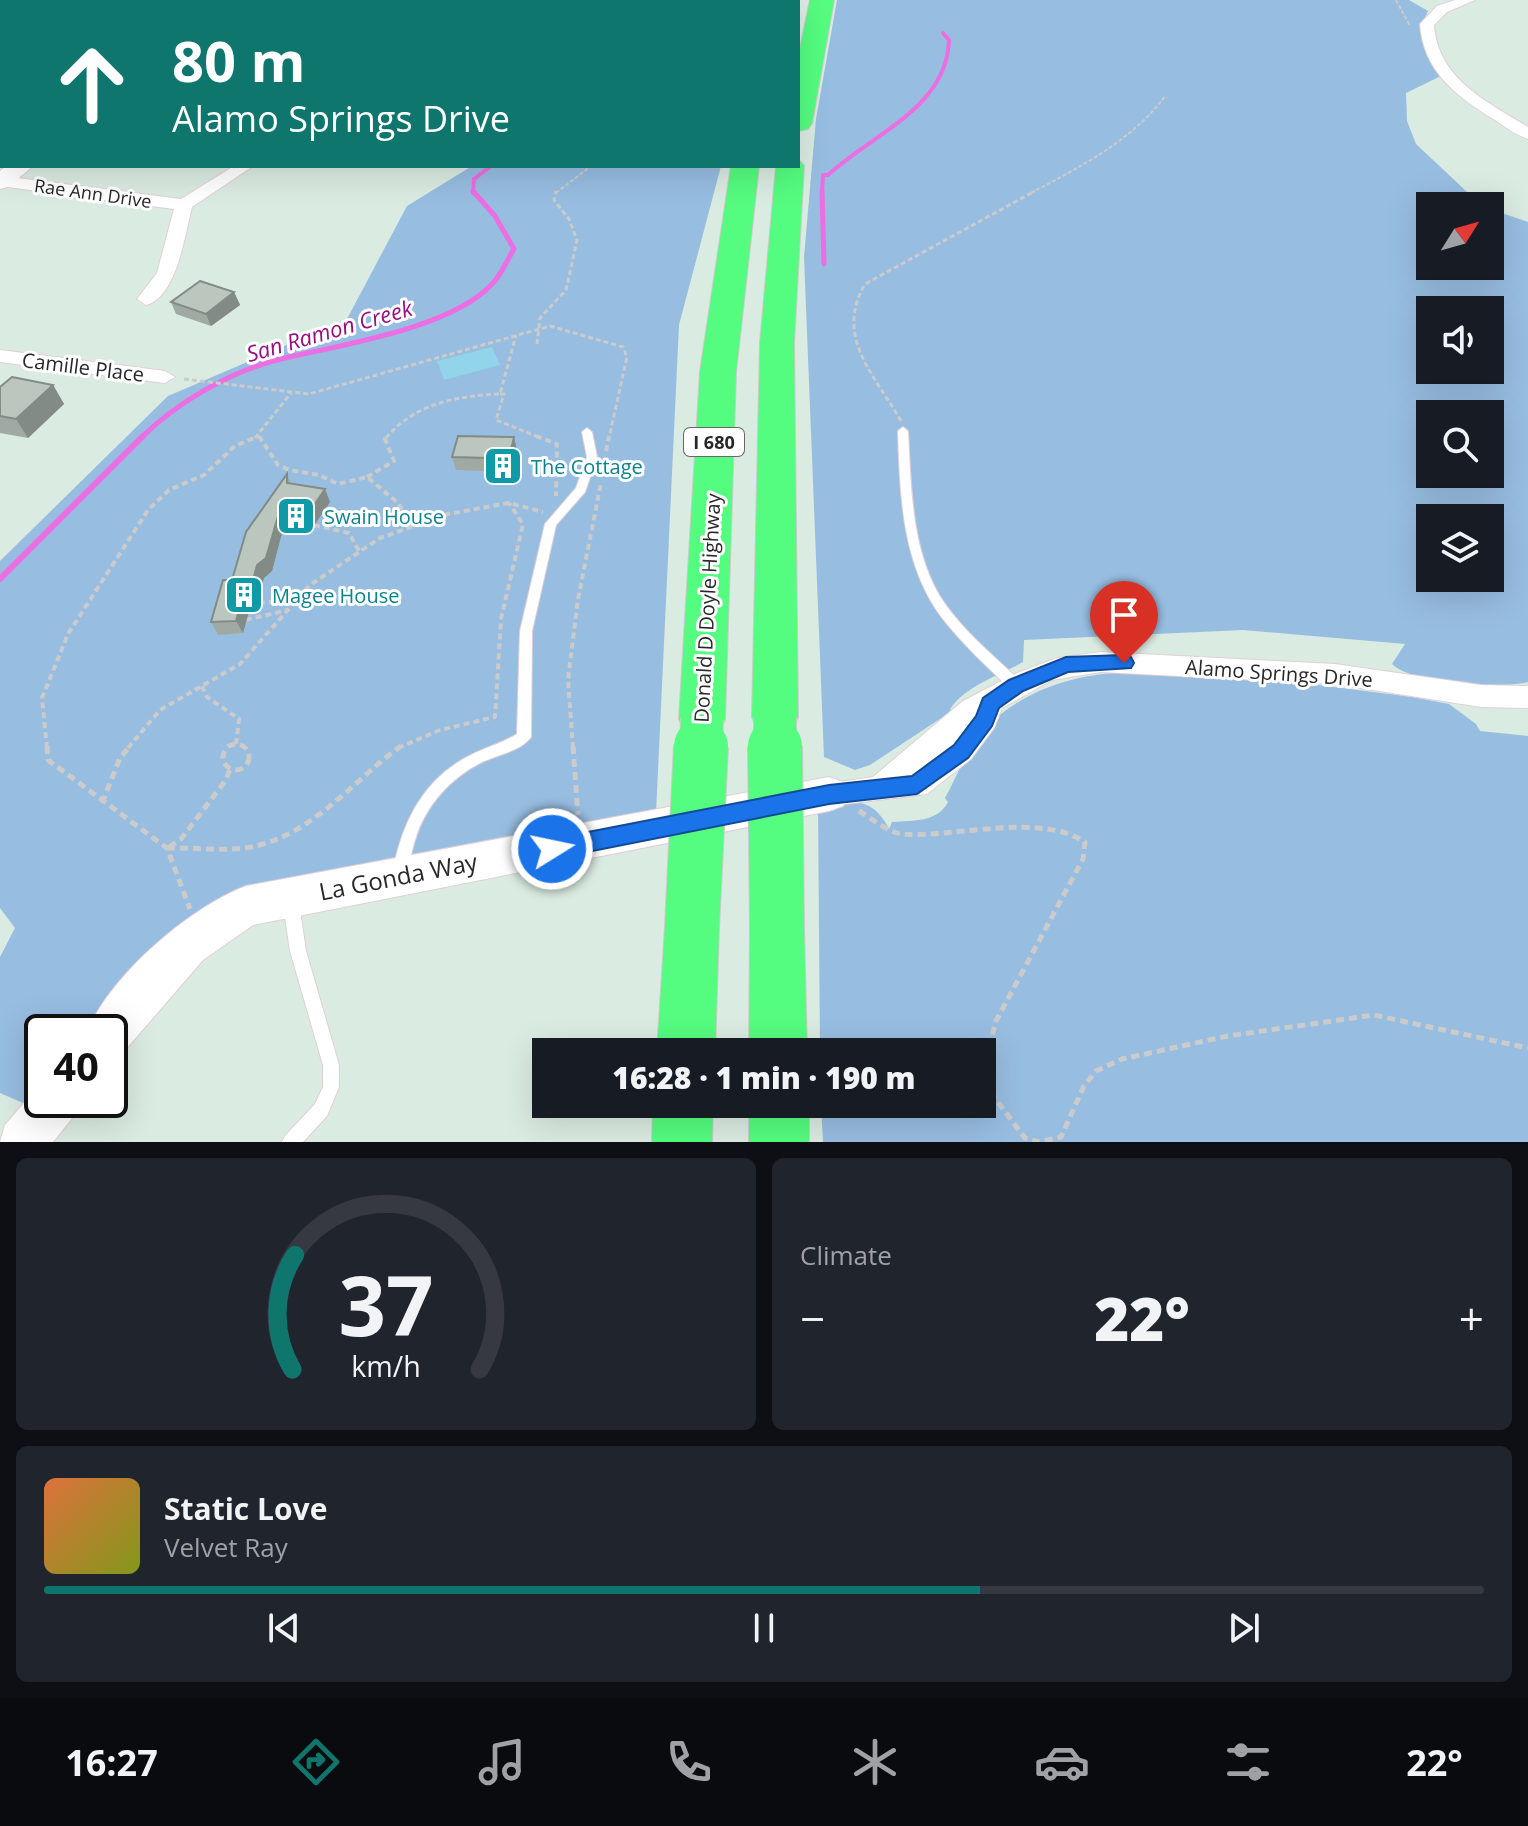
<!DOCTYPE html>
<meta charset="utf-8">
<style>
body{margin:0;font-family:"Open Sans",sans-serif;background:#20242c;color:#f1f3f6;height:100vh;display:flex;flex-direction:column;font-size:30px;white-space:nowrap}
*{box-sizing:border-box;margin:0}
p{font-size:26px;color:#9ea1a6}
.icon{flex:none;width:44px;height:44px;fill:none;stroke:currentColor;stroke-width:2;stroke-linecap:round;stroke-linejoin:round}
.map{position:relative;height:1142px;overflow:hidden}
.details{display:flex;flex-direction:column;gap:16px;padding:16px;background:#0d0f14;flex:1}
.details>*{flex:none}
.hud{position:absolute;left:0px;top:0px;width:800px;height:168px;box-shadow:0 8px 32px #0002;background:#0f766e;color:#fff;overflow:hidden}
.needle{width:52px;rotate:53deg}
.fabs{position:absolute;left:1416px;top:192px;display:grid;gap:16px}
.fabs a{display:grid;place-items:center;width:88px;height:88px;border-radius:0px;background:#171b24;box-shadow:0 8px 32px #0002;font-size:40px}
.speed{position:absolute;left:24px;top:1014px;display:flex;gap:16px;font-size:40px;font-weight:700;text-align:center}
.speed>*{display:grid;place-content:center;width:104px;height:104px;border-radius:50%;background:#171b24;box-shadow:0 8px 32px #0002;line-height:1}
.speed .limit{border:4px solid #111;border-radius:12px;background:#fff;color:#111}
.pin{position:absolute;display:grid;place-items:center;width:68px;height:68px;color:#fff;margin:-82px -34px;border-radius:50% 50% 50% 0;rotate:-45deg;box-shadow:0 0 8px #0007}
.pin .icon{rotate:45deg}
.me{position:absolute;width:88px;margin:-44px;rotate:80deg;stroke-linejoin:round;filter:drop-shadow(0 0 6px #0008)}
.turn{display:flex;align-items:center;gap:28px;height:168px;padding:0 40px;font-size:36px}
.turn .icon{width:104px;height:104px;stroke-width:2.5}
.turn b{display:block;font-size:56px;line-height:68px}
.big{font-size:60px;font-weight:800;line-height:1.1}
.details .card{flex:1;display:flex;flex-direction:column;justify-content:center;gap:12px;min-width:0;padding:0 28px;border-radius:12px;background:#20242c}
.details .dial{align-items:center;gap:0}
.dial svg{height:208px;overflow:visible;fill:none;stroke:#363941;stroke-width:7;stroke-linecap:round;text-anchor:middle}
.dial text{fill:#f1f3f6;stroke:none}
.song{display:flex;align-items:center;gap:24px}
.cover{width:96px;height:96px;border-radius:12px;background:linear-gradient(135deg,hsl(20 70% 55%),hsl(70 70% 35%))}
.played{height:8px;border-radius:4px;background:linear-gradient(90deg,#0f766e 65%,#363941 65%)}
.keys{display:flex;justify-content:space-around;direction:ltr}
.heat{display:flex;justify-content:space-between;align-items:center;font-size:44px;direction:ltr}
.details .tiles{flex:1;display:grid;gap:16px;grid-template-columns:1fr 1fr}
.card:last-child{grid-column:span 2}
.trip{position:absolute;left:532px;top:1038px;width:464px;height:80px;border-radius:0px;background:#171b24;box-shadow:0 8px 32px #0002;font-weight:800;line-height:80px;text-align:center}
.menu{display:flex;height:128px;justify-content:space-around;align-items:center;background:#090b0e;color:#9ea1a6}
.menu .icon{width:56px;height:56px}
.menu .selected{color:#0f766e}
.menu b{font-size:36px;color:#f1f3f6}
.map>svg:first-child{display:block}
.green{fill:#97bde1;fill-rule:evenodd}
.pitch{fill:#92d4e9}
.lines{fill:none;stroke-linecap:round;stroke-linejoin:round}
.stream-far2{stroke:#ed6de2;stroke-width:4}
.stream-far1{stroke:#ed6de2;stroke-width:5}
.stream{stroke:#ed6de2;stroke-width:6}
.lane-casing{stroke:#e2cfd6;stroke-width:2}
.street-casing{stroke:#e2cfd6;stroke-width:2}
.secondary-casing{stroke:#e2cfd6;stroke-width:2}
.highway-casing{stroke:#cbcbcb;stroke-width:2}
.path-far3{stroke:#cbcbcb;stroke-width:2;stroke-dasharray:4 2;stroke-linecap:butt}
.path-far2{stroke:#cbcbcb;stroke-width:3;stroke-dasharray:5 3;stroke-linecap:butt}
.path-far1{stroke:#cbcbcb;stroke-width:4;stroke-dasharray:6 4;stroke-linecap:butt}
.path{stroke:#cbcbcb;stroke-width:5;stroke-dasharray:8 5;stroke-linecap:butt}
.lane{fill:#fff;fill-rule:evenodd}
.street{fill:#fff;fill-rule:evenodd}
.secondary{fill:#fff;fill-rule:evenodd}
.highway{fill:#54fc7f;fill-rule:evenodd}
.highway-bridge-far1-casing{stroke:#cbcbcb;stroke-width:44;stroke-linecap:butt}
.highway-bridge-casing{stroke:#cbcbcb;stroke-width:56;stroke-linecap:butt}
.highway-bridge-far1{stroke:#54fc7f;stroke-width:42}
.highway-bridge{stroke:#54fc7f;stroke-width:54}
.wall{fill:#a0aaa3}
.shaded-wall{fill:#828b85}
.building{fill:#bac6be;stroke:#828b85;stroke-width:2}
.route{fill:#1a73e8;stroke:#114b97;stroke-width:2}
.labels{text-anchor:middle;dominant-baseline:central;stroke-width:6;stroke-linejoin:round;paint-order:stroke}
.far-street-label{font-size:18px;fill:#282828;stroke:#fff}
.shield{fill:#fff;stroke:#686868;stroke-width:2}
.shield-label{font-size:18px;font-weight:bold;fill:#282828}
.street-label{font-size:20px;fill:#282828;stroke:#fff}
.culture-label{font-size:20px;fill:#0d838f;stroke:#fff;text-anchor:start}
.water-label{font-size:22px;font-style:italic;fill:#970e80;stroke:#fff}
.near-street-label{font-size:24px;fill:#282828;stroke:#fff}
</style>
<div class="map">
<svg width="1528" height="1142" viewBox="0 0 1528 1142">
<rect width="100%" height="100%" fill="#daebe1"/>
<g class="green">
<path d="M837 0H1409L1428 11 1420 29 1431 63 1441 76 1406 93 1407 121 1416 144 1482 206H1430V266H1490V209L1528 222V682C1501 689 1411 684 1392 664L1405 644 1243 630 1024 640 1023 662C1002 674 956 690 949 713L870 765 855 770 824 757 804 257 816 119ZM1430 310H1490V370H1430ZM1430 414H1490V474H1430ZM1430 518H1490V578H1430Z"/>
<path d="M472 166H721L679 325 656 813 262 892 93 1032H42V1091L30 1106 0 1093V957L15 928 0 908V561L168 396 347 319 407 206Z"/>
<path d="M1125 672 1303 683 1412 697 1449 704 1476 724 1480 731 1528 736V1142H823L821 1104H982V1052H820L818 806C850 801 872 795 889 829L892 822C913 820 937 823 948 802L945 798C957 777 968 745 985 728 1024 690 1071 675 1125 672Z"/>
</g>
<path class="pitch" d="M492 347 500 365 444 380 437 361Z"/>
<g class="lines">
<g class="stream-far2">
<path d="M473 193 474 179 491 166"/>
<path d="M822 193 823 175H828C872 134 947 108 949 40L943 33"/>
</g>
<g class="stream-far1">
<path d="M822 191 824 264"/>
<path d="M141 438C175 404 226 374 273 361 332 346 449 330 491 285 501 276 507 260 514 249L495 216 473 191"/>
</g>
<path class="stream" d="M0 579 143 436"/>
<defs>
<g id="lane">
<path d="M903 427 908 431C911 486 911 553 943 601 964 632 994 656 1021 682L1023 686 1021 690 1016 691 1011 690C988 667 963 645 943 619 902 566 900 495 898 431Z"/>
<path d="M587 428 592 432 597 457 585 492 556 525 532 631 531 737C521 751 497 755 482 762 450 778 425 806 415 840 411 852 410 864 405 876L400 878 395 876 393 871C402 822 424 778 471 755 486 747 503 743 517 734L520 631 545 524 576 488 587 457 582 432Z"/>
<path d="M291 897 296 899 299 904 306 951 339 1065V1087L327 1116 303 1142H282L285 1136 315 1104 323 1087V1065L290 951 283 904 286 899Z"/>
</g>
<g id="street">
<path d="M1455 0H1475L1447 12 1434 25C1438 79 1486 101 1528 127V139C1516 135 1505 127 1495 120 1457 97 1423 71 1420 24L1437 6Z"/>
<path d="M234 166H253L192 207C185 234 177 297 146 305L137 299 157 273 174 209 0 186 2 176 181 199Z"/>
<path d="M0 350 165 371 175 377 165 383 0 362Z"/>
<path d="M1101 652 1335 664 1481 685 1528 686V708L1481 707 1335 684 1101 672 1052 680 1002 708 994 728 971 759 927 794 829 806 819 803 815 794 819 785 873 777 963 701 1017 673 1057 658Z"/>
</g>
<g id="secondary">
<path d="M6 166H33L8 187 0 189V171Z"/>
<path d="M829 777 843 782 849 794 843 806 829 811 253 925 203 960 126 1049 110 1056V1032H87C111 975 189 908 246 886Z"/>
<path d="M42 1082V1100H80L73 1117 53 1142H0L5 1125Z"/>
</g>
<g id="highway">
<rect x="773" y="0" width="24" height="2"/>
<path d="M810 0H834L812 123 808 129 798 131V58Z"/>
<path d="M798 159 804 166 794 343 798 717 792 731 775 736 758 731 752 717 760 343 776 166H798Z"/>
<path d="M731 166H759L736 372 725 719 719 733 702 738 685 733 679 719 700 372Z"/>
<path d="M692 902 711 909 719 927 715 1052H657L665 927 673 909Z"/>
<path d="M777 902 796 910 804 928 807 1052H749L750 928 758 910Z"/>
<path d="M653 1104H713L712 1142H652Z"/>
<rect x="749" y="1104" width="60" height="38"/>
</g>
</defs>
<use href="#lane" class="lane-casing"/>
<use href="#street" class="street-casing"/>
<use href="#secondary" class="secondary-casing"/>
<use href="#highway" class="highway-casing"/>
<g class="path-far3">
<path d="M1396 0 1410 26"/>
<path d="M556 193 591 166"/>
<path d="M1031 193C1080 167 1133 140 1166 95"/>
</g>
<g class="path-far2">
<path d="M537 344 540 318 566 290 577 240 569 219 554 200 556 191"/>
<path d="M184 379 309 394 550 326 623 347 627 357 609 438"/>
<path d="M500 394H504L496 420 541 438"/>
<path d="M901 421C875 375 834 338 865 284L1035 191"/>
<path d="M255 438 291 393"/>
<path d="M386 438C415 403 457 396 500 394L516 335"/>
</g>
<g class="path-far1">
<path d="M259 436 278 465 290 470 319 475 338 484 367 477 397 502 414 526"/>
<path d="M536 436 557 444 556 496"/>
<path d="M606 451 609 436"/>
<path d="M367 477 394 461 385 439 388 436"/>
<path d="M314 525 349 533 359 551"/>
<path d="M249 604 298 599"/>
<path d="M246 620 287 610"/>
<path d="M202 686 207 697 239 719 236 745"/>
<path d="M47 748 42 698 68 634 148 510 169 490 204 475 235 446 259 436"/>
<path d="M128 748 160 710 240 664 310 585 380 538 448 514 509 503 543 512"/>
<path d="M398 748 440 730 495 717 501 619 523 524 509 503"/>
<path d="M573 748 568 680 578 599 601 483"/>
</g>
<g class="path">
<circle cx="236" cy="757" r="13"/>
<path d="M47 746 48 760 167 848 190 909"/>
<path d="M573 746 578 815"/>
<path d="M102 803 120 758 130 746"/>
<path d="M859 811C871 818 889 833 902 834 956 838 1039 812 1085 842L1083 859 996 1021 989 1048 994 1097 1025 1138 1039 1142 1061 1137 1084 1086 1096 1071 1122 1059 1228 1036 1374 1015 1528 1048"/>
<path d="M169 847 181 839 226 780 230 769"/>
<path d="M167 848C196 847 232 853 260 845 318 829 354 780 401 746"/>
</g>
<use href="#lane" class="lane"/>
<use href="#street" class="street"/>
<use href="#secondary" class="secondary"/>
<use href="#highway" class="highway"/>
<defs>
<g id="highway-bridge-far1">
<path d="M775 717V748"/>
<path d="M701 748 702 719"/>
</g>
<g id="highway-bridge">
<path d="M775 746 777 928"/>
<path d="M692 927 701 746"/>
</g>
</defs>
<use href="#highway-bridge-far1" class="highway-bridge-far1-casing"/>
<use href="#highway-bridge" class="highway-bridge-casing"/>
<use href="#highway-bridge-far1" class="highway-bridge-far1"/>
<use href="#highway-bridge" class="highway-bridge"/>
</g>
<g class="wall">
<path d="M2 78V111H0V79Z"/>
<path d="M234 292 240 305 211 326 176 314 171 302Z"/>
<path d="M53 385 64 404 28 438 0 433V387Z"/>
<path d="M517 450 510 480H489L486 471 456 470 452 457Z"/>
<path d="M287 474 291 484 330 502 309 533 283 529 272 571 264 578 259 596 253 597 243 633 218 635 211 622Z"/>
</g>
<g class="shaded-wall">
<path d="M2 30V45L0 47V32Z"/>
<path d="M234 292 240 305 211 326 206 314Z"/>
<path d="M53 385 64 404 28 438 16 419Z"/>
<path d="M514 437 517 450 510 480 507 467Z"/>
<path d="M325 489 330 502 309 533 304 520Z"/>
<path d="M278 516 283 529 272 571 264 578 259 596 252 584 257 565Z"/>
<path d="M246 584 253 597 243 633 236 621Z"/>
</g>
<g class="building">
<path d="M0 11 2 12V30L0 32Z"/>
<path d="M2 78V98L0 97V79Z"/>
<path d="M200 281 234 292 206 314 171 302Z"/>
<path d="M12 377 53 385 16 419 0 416V387Z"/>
<path d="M458 436 514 437 507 467H486L488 458 452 457Z"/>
<path d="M287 474V483L325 489 304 520 278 516 266 558 257 565 252 584H246L236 621 211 622 223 580H232L246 532Z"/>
</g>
<path class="route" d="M1124 655 1131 657 1134 663 1131 668 1068 672 1023 691 999 708 992 726 968 758 917 794 829 804 552 859 544 856 541 849 544 842 552 839 829 785 912 776 954 745 976 716 983 698 1009 680 1066 657Z"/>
<defs>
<symbol id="building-square" viewBox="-11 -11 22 22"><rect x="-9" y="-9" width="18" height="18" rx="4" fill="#0f9aa8" stroke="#fff"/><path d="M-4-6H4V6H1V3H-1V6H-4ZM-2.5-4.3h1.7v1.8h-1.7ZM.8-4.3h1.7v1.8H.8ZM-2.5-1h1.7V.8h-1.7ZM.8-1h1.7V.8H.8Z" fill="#fff"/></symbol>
</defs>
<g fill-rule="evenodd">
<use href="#building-square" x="481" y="444" width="44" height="44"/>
<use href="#building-square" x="274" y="494" width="44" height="44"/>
<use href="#building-square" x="222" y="573" width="44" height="44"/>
</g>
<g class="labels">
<g class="far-street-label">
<text transform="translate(93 193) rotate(8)">Rae Ann Drive</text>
</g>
<rect class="shield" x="684" y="428" width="60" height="28" rx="6"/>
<g class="shield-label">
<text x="714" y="442">I 680</text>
</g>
<g class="street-label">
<text transform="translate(83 367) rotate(7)">Camille Place</text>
<text transform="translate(707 608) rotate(-87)">Donald D Doyle Highway</text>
<text transform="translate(1279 673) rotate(4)">Alamo Springs Drive</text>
</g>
<g class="culture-label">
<text x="531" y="466">The Cottage</text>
<text x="324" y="516">Swain House</text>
<text x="272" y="595">Magee House</text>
</g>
<g class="water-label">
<text transform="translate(329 330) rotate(-16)">San Ramon Creek</text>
</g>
<g class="near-street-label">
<text transform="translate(398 876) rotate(-11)">La Gonda Way</text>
</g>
</g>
</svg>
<div class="fabs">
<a><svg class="needle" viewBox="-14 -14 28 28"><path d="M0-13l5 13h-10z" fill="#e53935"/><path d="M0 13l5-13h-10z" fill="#9ea1a6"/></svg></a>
<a><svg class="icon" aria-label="sound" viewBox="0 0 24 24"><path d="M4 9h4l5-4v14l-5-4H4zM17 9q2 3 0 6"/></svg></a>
<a><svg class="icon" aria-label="search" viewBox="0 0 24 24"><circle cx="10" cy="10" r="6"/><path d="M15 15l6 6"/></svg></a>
<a><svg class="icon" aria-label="layers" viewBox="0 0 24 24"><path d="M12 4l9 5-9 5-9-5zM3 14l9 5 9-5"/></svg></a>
</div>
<div class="speed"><div class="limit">40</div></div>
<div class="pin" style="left:1124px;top:663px;background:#d93025"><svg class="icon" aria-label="arrive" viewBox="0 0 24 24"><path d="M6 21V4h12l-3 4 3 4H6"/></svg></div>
<svg class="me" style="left:552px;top:849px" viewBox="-20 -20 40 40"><circle r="17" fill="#1a73e8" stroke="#fff" stroke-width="3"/><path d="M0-11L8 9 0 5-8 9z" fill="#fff"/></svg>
<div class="trip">16:28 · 1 min · 190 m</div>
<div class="hud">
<div class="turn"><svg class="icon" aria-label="ahead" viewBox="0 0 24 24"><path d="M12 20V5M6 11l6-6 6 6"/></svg><div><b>80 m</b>Alamo Springs Drive</div></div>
</div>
</div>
<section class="details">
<div class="tiles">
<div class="card dial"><svg viewBox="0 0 100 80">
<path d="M14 69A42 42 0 1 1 86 69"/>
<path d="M14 69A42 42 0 0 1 15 25" stroke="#0f766e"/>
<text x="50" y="56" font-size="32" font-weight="700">37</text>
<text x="50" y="72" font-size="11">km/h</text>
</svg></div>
<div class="card"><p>Climate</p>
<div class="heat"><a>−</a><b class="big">22°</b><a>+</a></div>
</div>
<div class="card">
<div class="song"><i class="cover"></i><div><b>Static Love</b><p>Velvet Ray</p></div></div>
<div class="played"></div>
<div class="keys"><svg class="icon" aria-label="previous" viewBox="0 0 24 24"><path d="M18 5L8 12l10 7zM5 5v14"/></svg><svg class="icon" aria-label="pause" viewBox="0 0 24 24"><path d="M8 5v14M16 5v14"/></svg><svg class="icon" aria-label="next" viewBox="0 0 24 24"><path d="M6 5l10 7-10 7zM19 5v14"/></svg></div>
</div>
</div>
</section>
<nav class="menu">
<b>16:27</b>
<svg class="icon selected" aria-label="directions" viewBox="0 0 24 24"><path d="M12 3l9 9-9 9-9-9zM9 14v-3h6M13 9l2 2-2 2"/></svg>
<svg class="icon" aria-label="music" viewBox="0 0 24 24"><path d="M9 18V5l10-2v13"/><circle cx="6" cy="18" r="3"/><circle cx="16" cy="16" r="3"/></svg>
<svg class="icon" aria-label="phone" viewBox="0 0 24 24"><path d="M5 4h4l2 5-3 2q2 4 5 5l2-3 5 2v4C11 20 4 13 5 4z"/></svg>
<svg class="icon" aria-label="climate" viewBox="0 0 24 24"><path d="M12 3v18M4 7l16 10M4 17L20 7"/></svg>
<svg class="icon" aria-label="car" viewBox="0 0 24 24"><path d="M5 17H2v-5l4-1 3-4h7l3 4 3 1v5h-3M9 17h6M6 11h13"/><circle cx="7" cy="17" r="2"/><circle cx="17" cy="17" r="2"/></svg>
<svg class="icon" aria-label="filters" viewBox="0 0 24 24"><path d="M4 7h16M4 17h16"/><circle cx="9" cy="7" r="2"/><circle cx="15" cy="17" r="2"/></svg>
<b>22°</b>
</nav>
